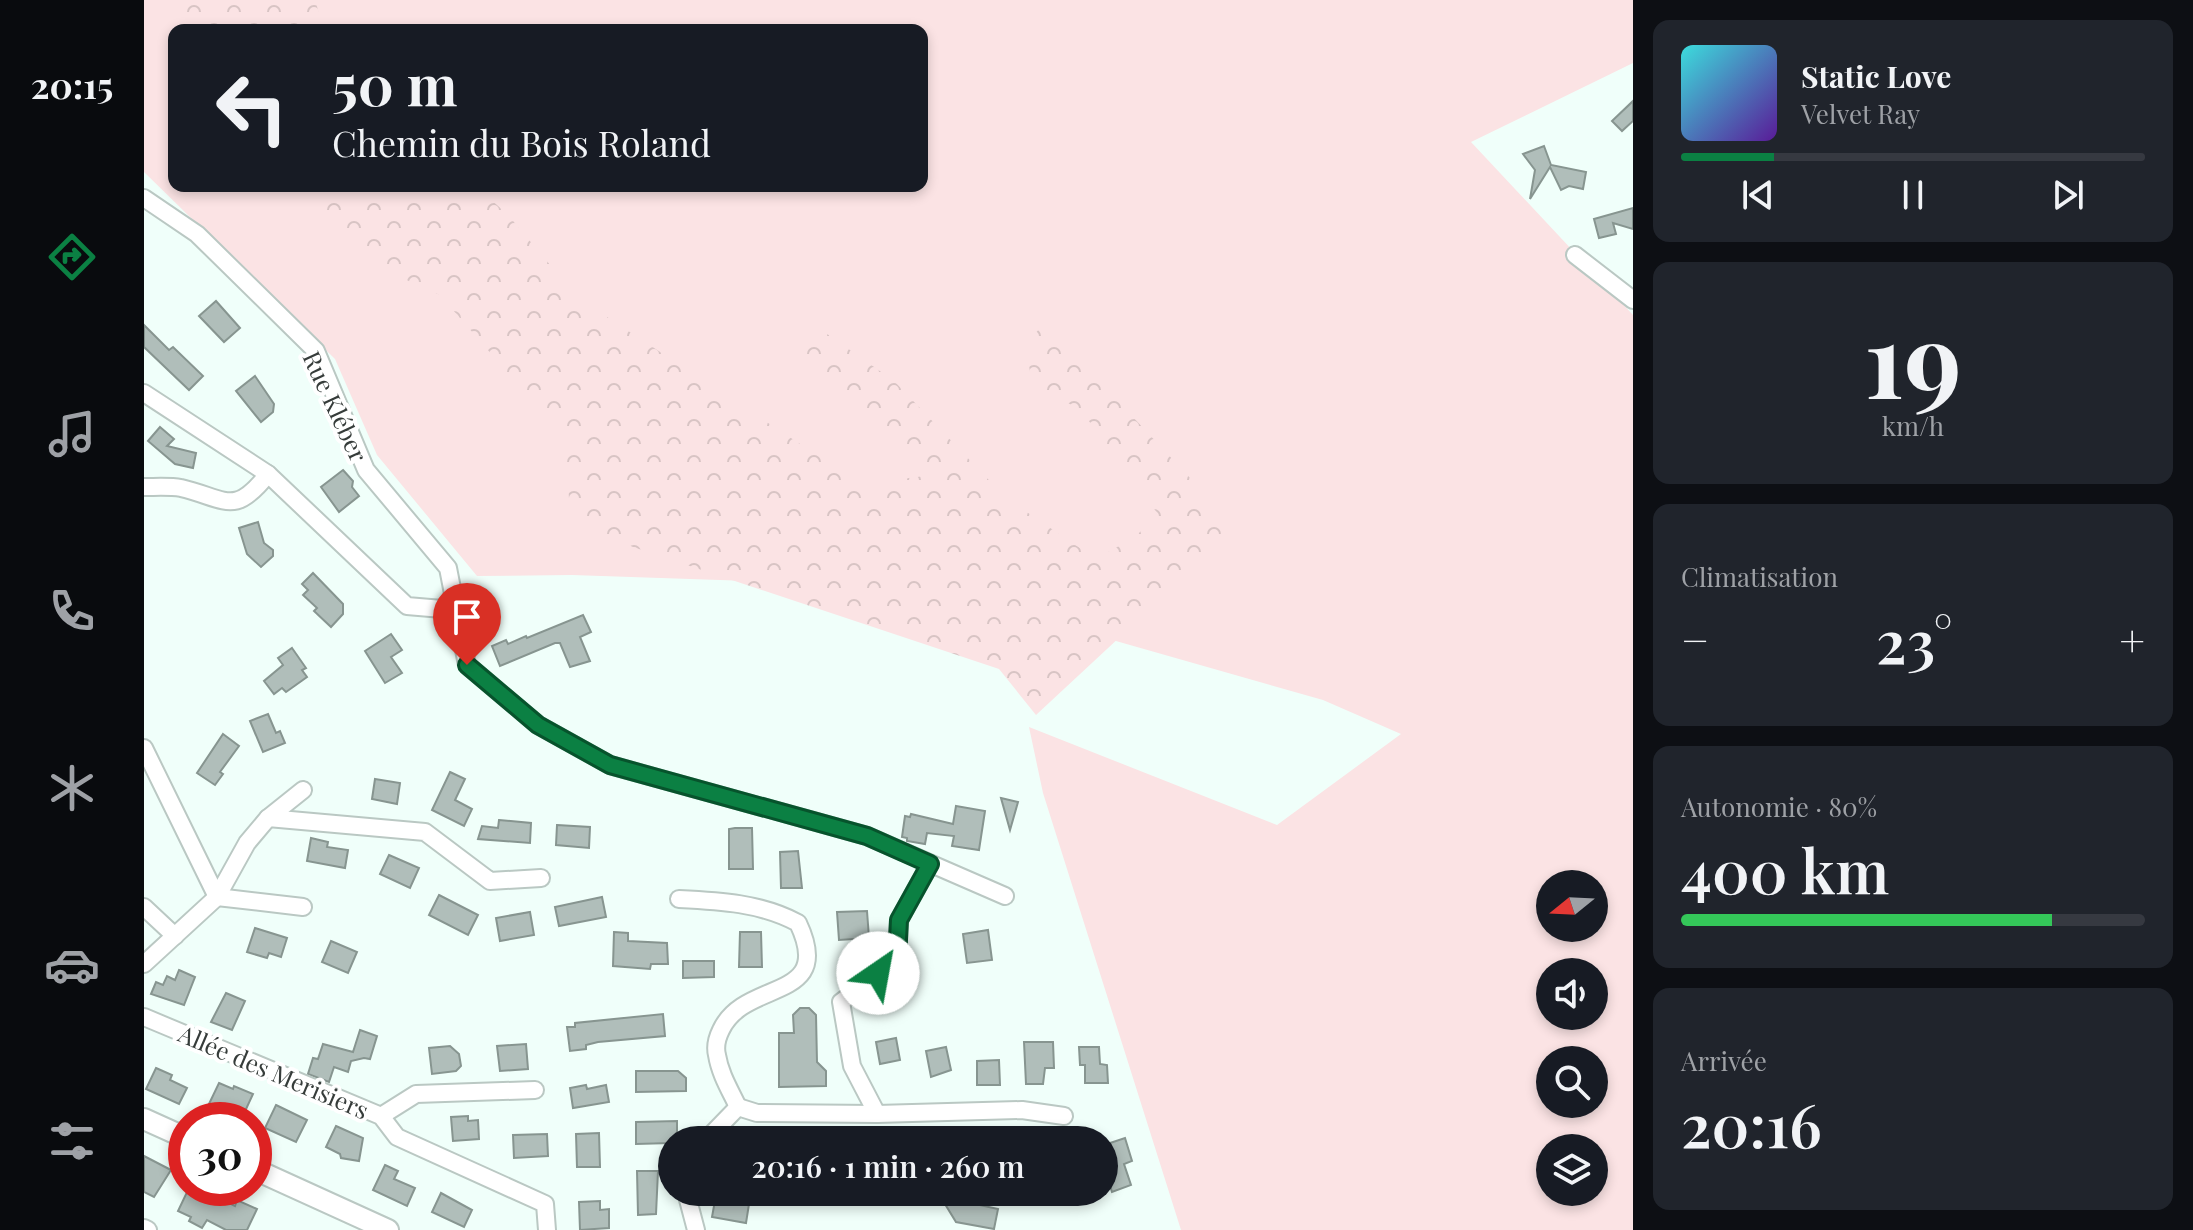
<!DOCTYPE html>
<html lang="fr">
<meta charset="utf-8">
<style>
body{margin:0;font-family:"Playfair Display",serif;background:#20242c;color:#f1f3f6;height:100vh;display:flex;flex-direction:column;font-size:30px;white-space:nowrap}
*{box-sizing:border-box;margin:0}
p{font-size:26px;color:#9ea1a6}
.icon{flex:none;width:44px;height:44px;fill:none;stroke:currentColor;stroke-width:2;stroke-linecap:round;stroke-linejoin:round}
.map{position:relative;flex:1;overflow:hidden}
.side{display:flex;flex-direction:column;gap:20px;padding:20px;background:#0d0f14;width:560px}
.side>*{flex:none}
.banner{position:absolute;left:24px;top:24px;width:760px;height:168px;border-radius:16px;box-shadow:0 4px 12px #0003;background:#171b24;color:#f1f3f6;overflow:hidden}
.needle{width:52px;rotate:252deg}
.fabs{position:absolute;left:1392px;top:870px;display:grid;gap:16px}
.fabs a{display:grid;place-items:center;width:72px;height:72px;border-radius:50%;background:#171b24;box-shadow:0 4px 12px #0003;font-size:40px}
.speed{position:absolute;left:24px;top:1102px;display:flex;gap:16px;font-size:40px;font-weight:700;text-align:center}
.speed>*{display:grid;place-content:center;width:104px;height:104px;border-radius:50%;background:#171b24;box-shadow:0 4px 12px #0003;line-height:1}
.speed .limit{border:12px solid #d22;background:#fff;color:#111}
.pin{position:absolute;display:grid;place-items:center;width:68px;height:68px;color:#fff;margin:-82px -34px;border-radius:50% 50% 50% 0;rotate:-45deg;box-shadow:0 0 8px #0007}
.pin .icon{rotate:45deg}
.me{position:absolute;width:88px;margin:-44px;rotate:33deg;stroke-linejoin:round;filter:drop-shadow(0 0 6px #0008)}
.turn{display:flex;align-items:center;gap:28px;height:168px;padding:0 32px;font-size:36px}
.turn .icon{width:104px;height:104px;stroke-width:2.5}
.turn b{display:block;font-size:56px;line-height:68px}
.big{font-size:60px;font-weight:600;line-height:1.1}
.side .widget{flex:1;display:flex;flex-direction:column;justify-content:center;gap:12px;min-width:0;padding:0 28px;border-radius:16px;background:#20242c}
.side .dial{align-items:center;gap:0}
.dial b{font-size:104px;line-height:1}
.song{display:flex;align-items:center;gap:24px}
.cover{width:96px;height:96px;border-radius:12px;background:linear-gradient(135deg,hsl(180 70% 55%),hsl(270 70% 35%))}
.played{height:8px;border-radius:4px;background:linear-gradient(90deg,#0b8043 20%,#363941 20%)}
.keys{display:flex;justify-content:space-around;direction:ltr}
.heat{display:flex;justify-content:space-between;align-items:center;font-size:44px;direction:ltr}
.charge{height:12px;border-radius:6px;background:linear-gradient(90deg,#34c759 80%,#363941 0)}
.trip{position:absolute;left:514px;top:1126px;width:460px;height:80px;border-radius:40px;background:#171b24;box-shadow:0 4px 12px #0003;font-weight:600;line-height:80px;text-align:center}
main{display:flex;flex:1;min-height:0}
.dock{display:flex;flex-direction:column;width:144px;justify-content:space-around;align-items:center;background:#090b0e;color:#9ea1a6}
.dock .icon{width:56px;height:56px}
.dock .current{color:#0b8043}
.dock b{font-size:36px;color:#f1f3f6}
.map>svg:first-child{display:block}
.green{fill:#fbe3e4;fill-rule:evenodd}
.forest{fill:url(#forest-crowns)}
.building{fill:#b0beba;stroke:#879590;stroke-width:2}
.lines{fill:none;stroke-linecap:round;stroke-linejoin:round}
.minor-casing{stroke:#bac8c3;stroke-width:20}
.tertiary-casing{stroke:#bac8c3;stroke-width:24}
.minor{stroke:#fff;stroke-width:16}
.tertiary{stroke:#fff;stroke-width:20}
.route-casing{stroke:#07532c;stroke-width:20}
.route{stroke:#0b8043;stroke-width:14}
.labels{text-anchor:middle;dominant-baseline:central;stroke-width:8;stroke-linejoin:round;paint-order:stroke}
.street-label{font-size:24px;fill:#363c3a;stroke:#fff}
</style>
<main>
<nav class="dock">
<b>20:15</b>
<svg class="icon current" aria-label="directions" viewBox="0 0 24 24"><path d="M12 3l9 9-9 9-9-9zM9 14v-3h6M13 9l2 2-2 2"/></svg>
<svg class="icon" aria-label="music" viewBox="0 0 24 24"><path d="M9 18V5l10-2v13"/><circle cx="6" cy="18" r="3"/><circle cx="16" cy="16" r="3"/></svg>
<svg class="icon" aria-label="phone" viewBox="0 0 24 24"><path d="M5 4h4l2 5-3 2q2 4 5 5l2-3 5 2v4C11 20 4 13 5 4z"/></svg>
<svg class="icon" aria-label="climate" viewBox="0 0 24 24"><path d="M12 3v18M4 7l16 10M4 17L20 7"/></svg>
<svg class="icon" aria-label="car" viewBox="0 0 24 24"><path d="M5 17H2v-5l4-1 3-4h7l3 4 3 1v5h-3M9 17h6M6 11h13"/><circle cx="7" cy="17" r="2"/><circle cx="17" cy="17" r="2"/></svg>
<svg class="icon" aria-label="filters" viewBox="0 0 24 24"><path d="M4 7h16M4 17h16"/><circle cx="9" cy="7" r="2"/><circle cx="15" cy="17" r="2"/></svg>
</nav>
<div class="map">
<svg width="1489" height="1230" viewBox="0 0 1489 1230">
<defs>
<pattern id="forest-crowns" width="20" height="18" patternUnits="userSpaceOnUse" patternTransform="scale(2)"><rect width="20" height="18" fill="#fbe3e4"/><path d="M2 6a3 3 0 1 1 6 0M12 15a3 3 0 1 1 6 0" fill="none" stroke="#d8c4c4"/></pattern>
</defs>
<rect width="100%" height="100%" fill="#f0fffa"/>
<path class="green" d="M0 0H1489V63L1327 142 1489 315V1230H1037L899 793 885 727 1133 825 1257 734 1179 700 783 587 428 575 333 576 233 455 191 359 0 172ZM30 30H778V186H30ZM1406 884H1450V928H1406ZM1406 972H1450V1016H1406ZM1406 1060H1450V1104H1406ZM1406 1148H1450V1192H1406Z"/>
<g class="forest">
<path d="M24 0H171L180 30H48Z"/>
<path d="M165 186H332L364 215 434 298 717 484 781 476 660 353 676 329 750 381 862 498 952 559 991 537 1014 514 936 409 887 385 883 342 901 323 1046 478 1080 530 1034 583 892 715 855 669 489 547 426 519 422 440 296 295 220 261Z"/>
</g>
<g class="building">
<path d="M1489 101V121L1478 131 1468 121Z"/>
<path d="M1400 146 1407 165 1442 172 1439 189 1425 186 1417 190 1406 167 1386 199 1391 170 1379 154Z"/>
<path d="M1489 208V229L1469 223 1472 234 1455 238 1450 219Z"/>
<path d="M72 301 96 328 80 342 55 316Z"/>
<path d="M0 325 25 350 29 347 59 376 45 390 0 347Z"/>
<path d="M111 376 130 404 129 412 117 422 92 391Z"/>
<path d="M16 427 30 439 23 446 52 453 49 468 31 464 4 441Z"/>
<path d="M199 470 209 481 208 487 215 496 195 512 177 487Z"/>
<path d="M114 522 120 543 129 550V556L117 567 103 554 95 528Z"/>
<path d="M169 573 199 604V614L187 627 170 611 173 608 159 595 164 590 158 584Z"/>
<path d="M439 615 447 632 436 637 446 661 426 667 416 643H411L356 666 348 646 362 640 364 644 382 636 383 638Z"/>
<path d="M247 634 258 650 247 657 258 673 241 683 221 651Z"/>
<path d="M148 648 162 668 158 670 163 677 142 692 138 688 130 694 120 681 139 665 134 658Z"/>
<path d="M124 714 132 733 136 731 141 743 119 752 106 721Z"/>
<path d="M79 734 95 746 76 772 79 774 71 785 53 773Z"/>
<path d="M306 772 321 779 311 800 328 809 320 826 288 810Z"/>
<path d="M231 779 256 783 253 804 228 799Z"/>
<path d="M857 798 874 802 866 830Z"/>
<path d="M812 806 841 811 835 850 808 846 810 836 783 833 781 844 763 841V838L758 837 761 816 766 817 767 814 809 824Z"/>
<path d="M355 820 387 823 386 843 334 839 338 826 354 828Z"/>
<path d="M413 825 446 827 445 848 412 845Z"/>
<path d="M591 828H608L609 869H585V829Z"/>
<path d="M167 838 184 842 183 847 204 850 201 868 163 861Z"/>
<path d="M654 851 658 888H637L636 852Z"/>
<path d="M245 855 275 868 266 888 236 874Z"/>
<path d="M295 895 334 915 324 935 285 915Z"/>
<path d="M458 897 462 917 415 926 411 907Z"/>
<path d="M723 911 725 938 695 940 693 912Z"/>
<path d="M386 912 390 935 356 941 352 918Z"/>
<path d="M111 928 143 938 137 957 125 953 123 958 103 952Z"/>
<path d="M844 930 848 960 823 963 819 934Z"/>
<path d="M470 932 484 933V941L523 943 524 964H507L506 969 469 966Z"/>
<path d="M596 932H617L618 967H595Z"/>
<path d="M187 941 213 952 204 973 178 962Z"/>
<path d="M539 961H570V977L539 978Z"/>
<path d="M35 970 51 977 40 1005 7 994 12 982 19 985 23 976 31 980Z"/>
<path d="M82 993 101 1001 88 1030 67 1022Z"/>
<path d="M656 1008H665L672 1015 673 1062 682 1071V1086L635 1087V1033H650L649 1015Z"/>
<path d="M519 1014 521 1036 454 1042 442 1045V1049L426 1051 423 1027H431V1023Z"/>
<path d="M216 1030 233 1036 226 1059 220 1058 207 1061 204 1072 190 1067 185 1082 164 1074 169 1058 174 1059 179 1044 209 1052Z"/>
<path d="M752 1038 756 1060 736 1064 732 1042Z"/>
<path d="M880 1042H909L910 1068H901L899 1084H882Z"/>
<path d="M382 1044 384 1069 356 1071 353 1046Z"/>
<path d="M306 1046 315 1054 317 1066 312 1071 288 1074 285 1048Z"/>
<path d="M802 1047 807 1070 787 1077 782 1051Z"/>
<path d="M935 1047H955L956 1064 963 1065 964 1083H941V1065H936Z"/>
<path d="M855 1060 856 1085H833V1061Z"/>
<path d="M12 1068 28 1075 26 1080 43 1088 35 1104 2 1089Z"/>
<path d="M492 1071H534L542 1078V1091L492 1092Z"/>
<path d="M75 1083 89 1089 90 1086 109 1094 97 1120 64 1106Z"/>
<path d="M442 1085 443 1089 462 1085 465 1102 429 1108 426 1088Z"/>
<path d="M132 1105 163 1120 152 1142 121 1128Z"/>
<path d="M324 1116V1121L334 1120 335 1139 309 1141 307 1117Z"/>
<path d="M533 1121V1132L527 1143 492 1144V1122Z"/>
<path d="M192 1126 219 1138 215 1161 197 1158 196 1154 182 1147Z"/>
<path d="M455 1133 456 1167H433L432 1134Z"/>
<path d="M403 1134 404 1156 370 1158 369 1135Z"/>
<path d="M981 1138 988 1161 980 1164 987 1185 968 1192 960 1167V1145Z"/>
<path d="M0 1156 27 1170 10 1197 0 1192Z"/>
<path d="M241 1165 254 1171 250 1179 271 1188 263 1206 229 1190Z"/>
<path d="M493 1171H514L512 1214 494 1215Z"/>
<path d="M45 1188H56L91 1206 93 1200 113 1209 103 1230H82L63 1220 58 1228 45 1221 47 1217 34 1211Z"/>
<path d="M297 1193 328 1210 320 1227 288 1212Z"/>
<path d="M572 1195 605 1204 602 1223 568 1217Z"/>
<path d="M814 1196 818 1201 854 1209 850 1229 812 1222 801 1204Z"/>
<path d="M456 1201V1210L465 1209V1228L436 1230 435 1202Z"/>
</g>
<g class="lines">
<defs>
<g id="minor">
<path d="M0 198 53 234 172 351 222 470 304 568 323 665 394 725 466 765 723 836 861 896"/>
<path d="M1431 255 1489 300"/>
<path d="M0 393 124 474 263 606 310 610"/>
<path d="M0 487C12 487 26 486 37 488 83 499 90 517 124 474"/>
<path d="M0 748 73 897 159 907"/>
<path d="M124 818 281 832 346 881 397 878"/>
<path d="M535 899C576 901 617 903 654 923 692 1003 601 978 577 1030 573 1038 571 1047 573 1055 576 1074 586 1090 594 1107"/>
<path d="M0 907 31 936"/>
<path d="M0 964 73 897 103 843 124 818 159 790"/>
<path d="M0 1017 237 1116 253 1137 401 1204 403 1230"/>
<path d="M733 1114 708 1066 697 1002 753 959 755 920 786 864"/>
<path d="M237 1116 272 1094 391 1090"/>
<path d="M562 1140 594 1107 613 1113 733 1114 878 1110 920 1116"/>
<path d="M542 1192 552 1230"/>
<path d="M0 1228 4 1230"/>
</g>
<g id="tertiary">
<path d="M0 1119 42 1138"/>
<path d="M110 1169 244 1230"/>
</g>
</defs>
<use href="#minor" class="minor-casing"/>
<use href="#tertiary" class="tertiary-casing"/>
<use href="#minor" class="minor"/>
<use href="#tertiary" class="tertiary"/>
</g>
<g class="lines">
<defs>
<path id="route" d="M323 665 394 725 466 765 723 836 786 864 755 920 753 959 734 973"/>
</defs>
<use href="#route" class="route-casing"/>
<use href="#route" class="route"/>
</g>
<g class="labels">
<g class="street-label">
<text transform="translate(192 406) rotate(65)">Rue Kléber</text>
<text transform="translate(130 1071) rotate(23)">Allée des Merisiers</text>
</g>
</g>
</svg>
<div class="fabs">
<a><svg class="needle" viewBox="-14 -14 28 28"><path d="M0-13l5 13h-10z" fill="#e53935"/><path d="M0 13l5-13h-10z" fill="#9ea1a6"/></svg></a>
<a><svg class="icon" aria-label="sound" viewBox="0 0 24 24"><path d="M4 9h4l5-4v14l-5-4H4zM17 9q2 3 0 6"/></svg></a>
<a><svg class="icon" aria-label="search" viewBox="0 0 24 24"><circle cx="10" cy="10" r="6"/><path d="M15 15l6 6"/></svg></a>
<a><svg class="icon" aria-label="layers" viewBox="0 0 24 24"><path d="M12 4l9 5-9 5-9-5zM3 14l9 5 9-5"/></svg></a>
</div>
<div class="speed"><div class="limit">30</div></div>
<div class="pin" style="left:323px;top:665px;background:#d93025"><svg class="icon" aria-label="arrive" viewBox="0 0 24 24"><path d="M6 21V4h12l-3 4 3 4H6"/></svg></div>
<svg class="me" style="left:734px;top:973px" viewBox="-20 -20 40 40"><circle r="19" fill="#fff"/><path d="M0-13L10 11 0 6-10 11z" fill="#0b8043"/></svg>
<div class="trip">20:16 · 1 min · 260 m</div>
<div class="banner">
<div class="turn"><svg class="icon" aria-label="left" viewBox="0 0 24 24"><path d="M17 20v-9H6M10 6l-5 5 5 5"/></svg><div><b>50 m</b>Chemin du Bois Roland</div></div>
</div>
</div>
<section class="side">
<div class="widget">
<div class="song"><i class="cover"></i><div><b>Static Love</b><p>Velvet Ray</p></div></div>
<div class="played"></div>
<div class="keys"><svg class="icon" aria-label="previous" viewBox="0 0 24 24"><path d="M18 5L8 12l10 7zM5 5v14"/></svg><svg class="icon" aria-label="pause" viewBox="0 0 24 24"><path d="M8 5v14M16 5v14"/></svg><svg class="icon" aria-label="next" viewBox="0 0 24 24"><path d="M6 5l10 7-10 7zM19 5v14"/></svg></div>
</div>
<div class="widget dial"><b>19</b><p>km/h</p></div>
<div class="widget"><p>Climatisation</p>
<div class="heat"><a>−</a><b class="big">23°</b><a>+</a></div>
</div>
<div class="widget"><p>Autonomie · 80%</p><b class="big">400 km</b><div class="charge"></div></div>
<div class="widget"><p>Arrivée</p><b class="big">20:16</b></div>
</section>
</main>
